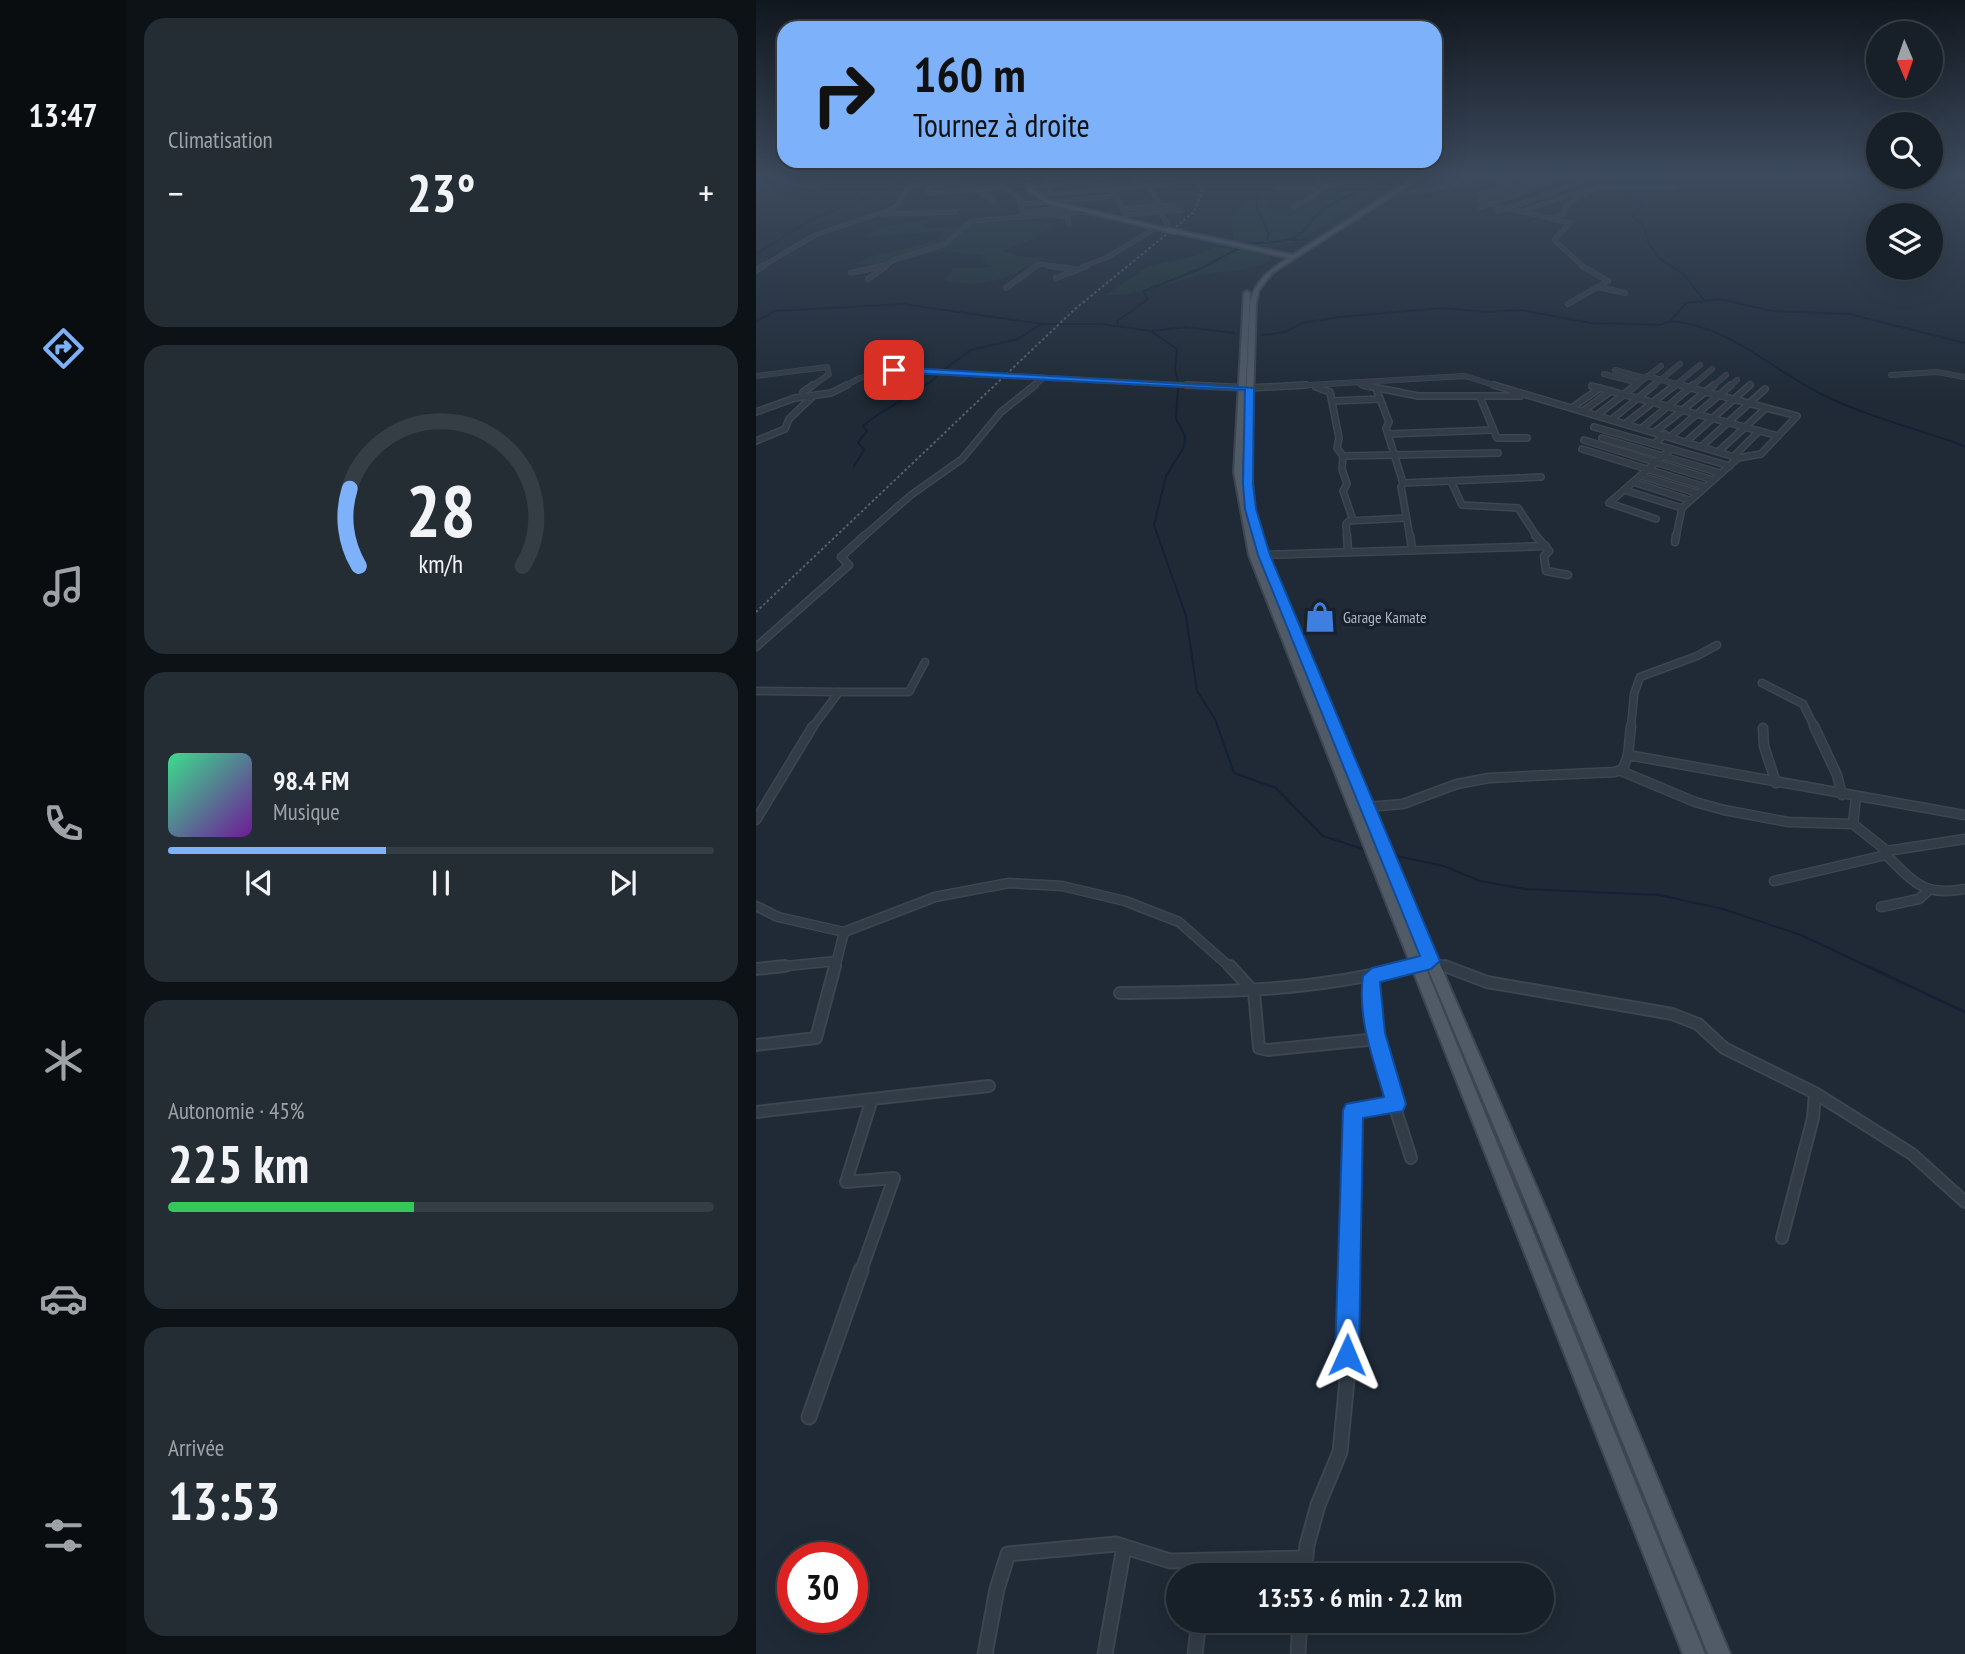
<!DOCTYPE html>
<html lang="fr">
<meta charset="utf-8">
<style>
body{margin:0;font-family:"PT Sans Narrow",sans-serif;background:#242d34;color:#f1f3f6;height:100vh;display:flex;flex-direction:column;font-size:26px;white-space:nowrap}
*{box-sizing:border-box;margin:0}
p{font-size:23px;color:#9ea3a8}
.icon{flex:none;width:38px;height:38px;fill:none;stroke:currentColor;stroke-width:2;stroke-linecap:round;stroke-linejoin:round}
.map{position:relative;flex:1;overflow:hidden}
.drawer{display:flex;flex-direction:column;gap:18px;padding:18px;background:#0d1216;width:630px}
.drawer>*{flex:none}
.banner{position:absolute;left:21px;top:21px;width:665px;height:147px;border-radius:21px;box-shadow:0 7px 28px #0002,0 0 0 2px #363e45;background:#7db1f9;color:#111;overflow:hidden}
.needle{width:46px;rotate:178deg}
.tools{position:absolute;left:1110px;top:21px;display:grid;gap:14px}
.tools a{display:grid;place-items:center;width:77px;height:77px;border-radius:50%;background:#172028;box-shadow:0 7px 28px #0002,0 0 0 2px #363e45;font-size:35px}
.speed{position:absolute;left:21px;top:1542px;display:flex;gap:14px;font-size:35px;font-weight:700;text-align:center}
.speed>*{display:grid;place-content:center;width:91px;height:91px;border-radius:50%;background:#172028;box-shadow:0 7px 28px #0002,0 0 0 2px #363e45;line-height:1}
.speed .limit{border:10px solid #d22;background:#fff;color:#111}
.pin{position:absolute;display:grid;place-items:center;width:60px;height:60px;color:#fff;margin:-30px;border-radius:14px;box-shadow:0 4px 10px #0006}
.me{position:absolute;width:77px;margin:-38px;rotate:1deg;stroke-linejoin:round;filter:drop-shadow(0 0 5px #0008)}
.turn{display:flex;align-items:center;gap:24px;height:147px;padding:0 21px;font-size:32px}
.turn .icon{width:91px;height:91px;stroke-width:2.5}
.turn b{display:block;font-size:49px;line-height:60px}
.big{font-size:52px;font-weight:700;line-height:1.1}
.drawer .tile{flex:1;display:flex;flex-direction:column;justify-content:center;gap:10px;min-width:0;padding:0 24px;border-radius:21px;background:#242d34}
.drawer .dial{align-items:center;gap:0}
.dial svg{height:182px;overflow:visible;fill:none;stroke:#363e45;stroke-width:7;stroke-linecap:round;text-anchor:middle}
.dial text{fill:#f1f3f6;stroke:none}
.song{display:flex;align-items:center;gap:21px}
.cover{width:84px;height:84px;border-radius:10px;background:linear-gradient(135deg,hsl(150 70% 55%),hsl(280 70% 35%))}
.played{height:7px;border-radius:4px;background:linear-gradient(90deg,#7db1f9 40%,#363e45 40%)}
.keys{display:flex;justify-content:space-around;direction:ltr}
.heat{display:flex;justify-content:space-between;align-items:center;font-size:38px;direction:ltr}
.charge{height:10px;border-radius:5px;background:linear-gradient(90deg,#34c759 45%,#363e45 0)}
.trip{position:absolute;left:410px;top:1563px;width:388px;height:70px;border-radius:35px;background:#172028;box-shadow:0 7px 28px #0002,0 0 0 2px #363e45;font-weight:700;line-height:70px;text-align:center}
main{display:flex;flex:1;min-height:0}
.tabs{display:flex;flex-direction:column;width:126px;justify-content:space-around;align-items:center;background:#090d10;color:#9ea3a8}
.tabs .icon{width:49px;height:49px}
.tabs .active{color:#7db1f9}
.tabs b{font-size:32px;color:#f1f3f6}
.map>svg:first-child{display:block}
.green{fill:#213537}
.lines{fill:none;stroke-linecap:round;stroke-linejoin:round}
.stream-far1{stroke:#132133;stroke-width:2}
.stream{stroke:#132133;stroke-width:2.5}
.minor-far6-casing{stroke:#3c4550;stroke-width:5}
.minor-far5-casing{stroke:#3c4550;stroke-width:6}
.minor-far4-casing{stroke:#3c4550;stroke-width:8}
.minor-far3-casing{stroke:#3c4550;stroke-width:9}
.minor-far2-casing{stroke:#3c4550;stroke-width:11}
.minor-far1-casing{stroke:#3c4550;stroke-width:14}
.minor-casing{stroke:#3c4550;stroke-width:17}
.tertiary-far1-casing{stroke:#3c4550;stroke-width:5}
.tertiary-casing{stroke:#3c4550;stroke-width:7}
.primary-casing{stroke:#3c4550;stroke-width:4}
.minor-far6{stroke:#323c47;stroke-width:3.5}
.minor-far5{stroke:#323c47;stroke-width:4.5}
.minor-far4{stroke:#323c47;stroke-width:5}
.minor-far3{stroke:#323c47;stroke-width:6}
.minor-far2{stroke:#323c47;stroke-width:8}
.minor-far1{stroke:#323c47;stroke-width:10}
.minor{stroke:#323c47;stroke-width:13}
.tertiary-far1{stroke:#323c47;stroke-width:3.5}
.tertiary{stroke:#323c47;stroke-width:5}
.primary{fill:#505b67;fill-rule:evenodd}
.rail{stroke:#54606e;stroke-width:2;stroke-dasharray:2.5 2.5;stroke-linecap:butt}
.primary-bridge-casing{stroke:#3c4550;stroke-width:7;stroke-linecap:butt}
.primary-bridge{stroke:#505b67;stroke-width:5}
.route{fill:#1a73e8;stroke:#114b97;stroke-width:2}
.labels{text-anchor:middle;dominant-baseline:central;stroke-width:7;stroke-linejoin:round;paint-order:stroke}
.far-poi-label{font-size:16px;fill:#acb6c4;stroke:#18212b;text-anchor:start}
</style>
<main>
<nav class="tabs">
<b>13:47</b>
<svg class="icon active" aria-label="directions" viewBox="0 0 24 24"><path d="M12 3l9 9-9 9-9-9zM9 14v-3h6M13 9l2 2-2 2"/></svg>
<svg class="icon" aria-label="music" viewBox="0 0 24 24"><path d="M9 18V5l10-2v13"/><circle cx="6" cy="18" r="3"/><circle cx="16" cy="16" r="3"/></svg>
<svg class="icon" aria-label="phone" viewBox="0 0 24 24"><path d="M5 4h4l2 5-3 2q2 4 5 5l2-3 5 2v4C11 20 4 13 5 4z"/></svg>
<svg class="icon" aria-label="climate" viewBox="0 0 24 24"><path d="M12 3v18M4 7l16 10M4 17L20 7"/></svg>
<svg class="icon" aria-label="car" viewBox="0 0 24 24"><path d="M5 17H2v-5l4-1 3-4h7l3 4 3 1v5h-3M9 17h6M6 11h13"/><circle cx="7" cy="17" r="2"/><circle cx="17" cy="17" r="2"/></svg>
<svg class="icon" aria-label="filters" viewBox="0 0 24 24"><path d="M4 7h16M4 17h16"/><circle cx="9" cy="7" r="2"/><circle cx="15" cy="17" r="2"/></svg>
</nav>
<section class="drawer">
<div class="tile"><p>Climatisation</p>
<div class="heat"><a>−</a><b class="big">23°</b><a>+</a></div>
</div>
<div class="tile dial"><svg viewBox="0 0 100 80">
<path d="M14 69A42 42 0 1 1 86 69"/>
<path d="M14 69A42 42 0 0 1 10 35" stroke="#7db1f9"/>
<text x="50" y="56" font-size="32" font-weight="700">28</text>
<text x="50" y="72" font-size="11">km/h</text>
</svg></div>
<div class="tile">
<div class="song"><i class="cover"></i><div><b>98.4 FM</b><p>Musique</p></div></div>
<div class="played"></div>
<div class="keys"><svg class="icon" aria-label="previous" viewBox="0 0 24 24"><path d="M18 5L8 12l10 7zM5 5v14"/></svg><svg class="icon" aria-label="pause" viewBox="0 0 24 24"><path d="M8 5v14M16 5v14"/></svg><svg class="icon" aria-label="next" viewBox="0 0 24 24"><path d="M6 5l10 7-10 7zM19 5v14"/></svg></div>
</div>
<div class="tile"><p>Autonomie · 45%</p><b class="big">225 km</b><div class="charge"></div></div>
<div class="tile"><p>Arrivée</p><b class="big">13:53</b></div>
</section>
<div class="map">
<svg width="1209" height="1654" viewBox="0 0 1209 1654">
<rect width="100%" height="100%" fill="#1f2a36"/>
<g class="green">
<path d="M596 191 619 192C596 206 550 243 525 245 508 247 494 244 477 240L475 216 491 201H511L512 209 534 215Z"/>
<path d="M169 220 176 222 165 226 170 228 210 226 216 222 234 220 295 222 297 226 277 239 247 251 262 256 287 258C251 278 232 289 188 281L197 268 234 267 224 255 183 251 132 264H96C124 251 156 250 184 238L186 231 110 237 120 228Z"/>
<path d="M458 247 493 250 514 256V261C492 271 468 270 445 275 412 282 385 296 350 295L393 266 439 256Z"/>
</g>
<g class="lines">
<g class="stream-far1">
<path d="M507 172 500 205 513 235 511 239"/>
<path d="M660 180 702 172"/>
<path d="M867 195 888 204 875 215 887 225 890 234"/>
<path d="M532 240H552"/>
<path d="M891 240 903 258 927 274 948 300"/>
<path d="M490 244C507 242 529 244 544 234 552 229 555 220 562 214 586 195 619 183 649 180"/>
<path d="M0 254 56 219 134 188 161 172"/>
<path d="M914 321C975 326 1014 369 1067 395 1112 417 1162 429 1209 446"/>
<path d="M0 322 19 311 147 304 286 324H346L395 331 430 327 478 333"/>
<path d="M362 324 361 321 391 300 388 291 446 268 483 248"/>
<path d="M395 331 421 349 419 370 422 382"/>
<path d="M506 335 529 332 546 323 583 317 687 308 730 312 765 310 835 323 904 325 914 321 930 303 964 299 1016 311 1093 314 1209 343"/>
<path d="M186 371 215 350 262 339 285 324"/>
<path d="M422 387 420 419 429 436 428 447 410 476 398 525 430 616 441 691 459 719 478 773 520 788 567 836 610 850"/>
<path d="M98 466 108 450 102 442 111 431 107 426C130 405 160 397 182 375"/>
<path d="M636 855 688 866 724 881 769 889 903 895 967 909 1045 935 1115 968"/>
</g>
<path class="stream" d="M1111 966 1209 1012"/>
<defs>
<g id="minor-far6">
<path d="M24 172 32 182 62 187"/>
<path d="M67 172 69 178"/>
<path d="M214 172 173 188V193L249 187"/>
<path d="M252 172 246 176 249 187 264 199 267 218"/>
<path d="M287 172 293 189"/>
<path d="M318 172 323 183"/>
<path d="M347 172 370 215 425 210"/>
<path d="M372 172 381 186"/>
<path d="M395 172 403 184"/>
<path d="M811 172 723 201 814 223 798 240 828 267"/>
<path d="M775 175 786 172"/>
<path d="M1156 177 1160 179"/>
<path d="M760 179 775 182"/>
<path d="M743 183 760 187"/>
<path d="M392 185 405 206"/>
<path d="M273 187 352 181"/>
<path d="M521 188H563L614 176 618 172"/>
<path d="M221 190 238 201"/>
<path d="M797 192 846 175H907"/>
<path d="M635 194 678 189 749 172"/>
<path d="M280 195 414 184"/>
<path d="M735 197 725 194 746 188"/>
<path d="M265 204 361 196"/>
<path d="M537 207 559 196 563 188 558 172"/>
<path d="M723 208 825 172"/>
<path d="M367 209 418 205"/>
<path d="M741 211 799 193 786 194 789 195"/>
<path d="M768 211 831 189"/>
<path d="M267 212 310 208"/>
<path d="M404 212 411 223V230"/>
<path d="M126 214 200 212"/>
<path d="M302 216 311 217 313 224"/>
<path d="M795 218 808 214 811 204 839 188H919"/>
<path d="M120 267 126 266"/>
<path d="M128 267 138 260 189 244 215 221 328 212"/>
<path d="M278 267 282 264 306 267"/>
<path d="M326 267 352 257 400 228"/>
</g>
<g id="minor-far5">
<path d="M293 266 318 269"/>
<path d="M95 273 126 266"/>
<path d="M300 278 331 266"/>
<path d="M112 279 130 266"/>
<path d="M842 287 869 293"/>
<path d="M250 288 280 266"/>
<path d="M812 304 852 281 826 266"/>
<path d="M859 370 889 378"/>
<path d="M848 374 883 383"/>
<path d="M1135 375 1181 372 1209 377"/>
<path d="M0 376 71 367 73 374 55 387"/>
<path d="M891 376 931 387"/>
<path d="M604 384 612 387"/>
<path d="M87 387 104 378 138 370 465 387"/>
<path d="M277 387 286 379"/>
<path d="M518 387 709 376 744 387"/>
<path d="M878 387 905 366"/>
<path d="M896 387 924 364"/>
<path d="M917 387 944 365"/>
<path d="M935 387 956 369"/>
<path d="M956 387 970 375"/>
<path d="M973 387 981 380"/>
<path d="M992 387 995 384"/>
</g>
<g id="minor-far4">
<path d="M431 385 493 388 550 385"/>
<path d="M607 385 662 396H764"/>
<path d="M738 385 982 458 926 508 920 537"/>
<path d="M924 385 1041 416 1005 454 982 458"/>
<path d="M836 386 1022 436"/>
<path d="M560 387 574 392 583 438 581 448 587 456 742 453"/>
<path d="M621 391 633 422 630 428 647 483 645 487 654 537"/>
<path d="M48 396 47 392 57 385"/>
<path d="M724 397 741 438H771"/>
<path d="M577 401 624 399"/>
<path d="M817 407 844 388"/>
<path d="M827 411 855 391"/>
<path d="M0 412 39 398 75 393 91 385"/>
<path d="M841 415 880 385"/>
<path d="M855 420 898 385"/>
<path d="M869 424 919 385"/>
<path d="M838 427 898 444"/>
<path d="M886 428 937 385"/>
<path d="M900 431 958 385"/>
<path d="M632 434 737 430"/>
<path d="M909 434 898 444 974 466"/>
<path d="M915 436 975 385"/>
<path d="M846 438 964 473"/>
<path d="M828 440 957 480"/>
<path d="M0 441 29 429 33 419 57 396"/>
<path d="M931 441 994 385"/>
<path d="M946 446 1009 389"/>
<path d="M826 449 949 487"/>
<path d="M963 451 1010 408"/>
<path d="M587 456 586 469 591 484 587 491 597 520"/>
<path d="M978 456 1003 431"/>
<path d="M885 476 941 493"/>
<path d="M695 481 706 505 762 508 781 537"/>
<path d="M877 482 933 500"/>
<path d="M647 483 785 477"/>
<path d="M868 490 926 508"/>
<path d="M900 519 853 503 915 449"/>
<path d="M107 537 155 495 206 459 245 412 279 385"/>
<path d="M591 537 590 524 593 521 649 518"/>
</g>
<g id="minor-far3">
<path d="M591 535 592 551"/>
<path d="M654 535 656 549"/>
<path d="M779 535 793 551 788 556 790 571 812 575"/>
<path d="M919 542 920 535"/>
<path d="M508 555 790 546"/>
<path d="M0 647 93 565 85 557 109 535"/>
<path d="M1006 683 1047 704 1059 728"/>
<path d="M0 691 83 692 56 728"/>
<path d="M83 692H153L169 662"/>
<path d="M875 728 878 694 884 677 941 656 961 645"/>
</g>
<g id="minor-far2">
<path d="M1058 726 1081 775 1086 795"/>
<path d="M1007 728 1008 746 1020 783"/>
<path d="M872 755 875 726"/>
<path d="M865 771 939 802 968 810 1032 822 1097 824 1100 797"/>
<path d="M611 807 647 804 701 784 733 778 859 772 867 769 872 755 1209 815"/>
<path d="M0 820 57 726"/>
<path d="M1097 824 1131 851"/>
<path d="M1130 855C1158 882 1167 897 1209 889"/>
<path d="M1018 881 1130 855 1131 851 1209 839"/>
<path d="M0 906 22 917 88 932 179 897 253 883 306 886 369 901 423 922 475 968"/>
<path d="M1125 907 1163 899 1171 892"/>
<path d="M11 968 80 961"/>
<path d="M79 968 88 932"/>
<path d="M648 968 675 961 693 968"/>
</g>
<g id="minor-far1">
<path d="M474 966 498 992 503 1048 512 1050 621 1039"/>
<path d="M689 966 731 982 916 1014 942 1024 968 1048 1059 1093 1156 1154 1209 1202"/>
<path d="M0 969 29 966"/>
<path d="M616 976C612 1040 637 1098 655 1158"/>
<path d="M364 993C467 992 554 992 655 966"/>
<path d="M0 1045 60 1038 79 966"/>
<path d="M0 1112 233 1086"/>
<path d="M1026 1238 1057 1118 1059 1093"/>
<path d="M105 1271 138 1178 90 1182 116 1099"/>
<path d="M593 1271 597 1110 640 1105"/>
</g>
<g id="minor">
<path d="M53 1417 105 1270"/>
<path d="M448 1575 450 1561"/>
<path d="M548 1575 551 1545 562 1505 584 1452 591 1380 593 1270"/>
<path d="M229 1654 241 1589 252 1554 360 1544 414 1561 550 1558"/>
<path d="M349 1654 368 1547"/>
<path d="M439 1654 443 1620"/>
<path d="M542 1654 544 1620"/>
</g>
<path id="tertiary-far1" d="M5 267 59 235 136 209 143 204 151 188 195 172"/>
<path id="tertiary" d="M0 270 7 266"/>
<g id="primary">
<path d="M266 172H270L277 189 294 201 416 230 413 232 290 203 273 191Z"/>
<path d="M668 172H673L516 273 503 290 500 303 495 466 498 508 512 555 577 717 792 1214 974 1654H952L778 1222 599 794 949 1654H927L493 555 478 472 488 293 491 291 494 293 486 472 488 484 487 466 494 303C499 280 514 270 533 258L416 232 419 230 537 255ZM498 536 547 666 501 555Z"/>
</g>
</defs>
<use href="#minor-far6" class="minor-far6-casing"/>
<use href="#minor-far5" class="minor-far5-casing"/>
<use href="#minor-far4" class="minor-far4-casing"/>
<use href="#minor-far3" class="minor-far3-casing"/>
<use href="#minor-far2" class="minor-far2-casing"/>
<use href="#minor-far1" class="minor-far1-casing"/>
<use href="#minor" class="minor-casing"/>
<use href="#tertiary-far1" class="tertiary-far1-casing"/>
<use href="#tertiary" class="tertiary-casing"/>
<use href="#primary" class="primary-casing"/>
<use href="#minor-far6" class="minor-far6"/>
<use href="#minor-far5" class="minor-far5"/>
<use href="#minor-far4" class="minor-far4"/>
<use href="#minor-far3" class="minor-far3"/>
<use href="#minor-far2" class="minor-far2"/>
<use href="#minor-far1" class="minor-far1"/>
<use href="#minor" class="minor"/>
<use href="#tertiary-far1" class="tertiary-far1"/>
<use href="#tertiary" class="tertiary"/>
<use href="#primary" class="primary"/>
<path class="rail" d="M0 612 319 309 438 212 446 191 436 172"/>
<defs>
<path id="primary-bridge" d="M413 230 419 232"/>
</defs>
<use href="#primary-bridge" class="primary-bridge-casing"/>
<use href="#primary-bridge" class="primary-bridge"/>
</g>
<linearGradient id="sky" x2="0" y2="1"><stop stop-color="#11171e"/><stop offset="0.43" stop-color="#3c4a5d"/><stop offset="1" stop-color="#3c4a5d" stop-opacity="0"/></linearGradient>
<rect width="1209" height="404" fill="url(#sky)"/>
<path class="route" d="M138 367 498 388 497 484 500 509 514 555 684 961 675 969 624 982 629 1033 650 1104 647 1111 607 1118 603 1355 600 1364 591 1367 583 1364 579 1355 587 1110 590 1104 628 1097C617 1058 601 1017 607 976L616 968 664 956 502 555 489 509 487 484 489 390 135 372Z"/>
<defs>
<symbol id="shop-bare" viewBox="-9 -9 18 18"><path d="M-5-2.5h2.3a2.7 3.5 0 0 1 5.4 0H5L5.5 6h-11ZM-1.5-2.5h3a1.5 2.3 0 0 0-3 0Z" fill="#3f7fe0" stroke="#18212b" stroke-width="2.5" paint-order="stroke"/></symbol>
</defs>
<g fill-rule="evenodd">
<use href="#shop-bare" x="542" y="595" width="44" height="44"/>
</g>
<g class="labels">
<g class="far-poi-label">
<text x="587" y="617">Garage Kamate</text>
</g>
</g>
</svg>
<div class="tools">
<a><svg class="needle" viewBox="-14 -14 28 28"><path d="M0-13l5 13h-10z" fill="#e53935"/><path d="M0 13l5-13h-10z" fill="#9ea3a8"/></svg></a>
<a><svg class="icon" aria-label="search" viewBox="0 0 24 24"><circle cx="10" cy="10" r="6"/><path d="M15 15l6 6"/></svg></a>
<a><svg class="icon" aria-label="layers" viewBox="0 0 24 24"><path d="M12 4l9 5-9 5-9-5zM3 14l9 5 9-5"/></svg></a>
</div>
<div class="speed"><div class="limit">30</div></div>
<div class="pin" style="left:138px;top:370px;background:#d93025"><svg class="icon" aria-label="arrive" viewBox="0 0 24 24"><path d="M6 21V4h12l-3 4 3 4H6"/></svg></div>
<svg class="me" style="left:591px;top:1355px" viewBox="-20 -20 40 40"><path d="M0-17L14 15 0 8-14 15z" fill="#1a73e8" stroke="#fff" stroke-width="4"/></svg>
<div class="trip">13:53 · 6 min · 2.2 km</div>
<div class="banner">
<div class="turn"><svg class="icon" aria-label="right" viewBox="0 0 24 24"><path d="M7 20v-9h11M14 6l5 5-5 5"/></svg><div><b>160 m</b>Tournez à droite</div></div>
</div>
</div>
</main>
